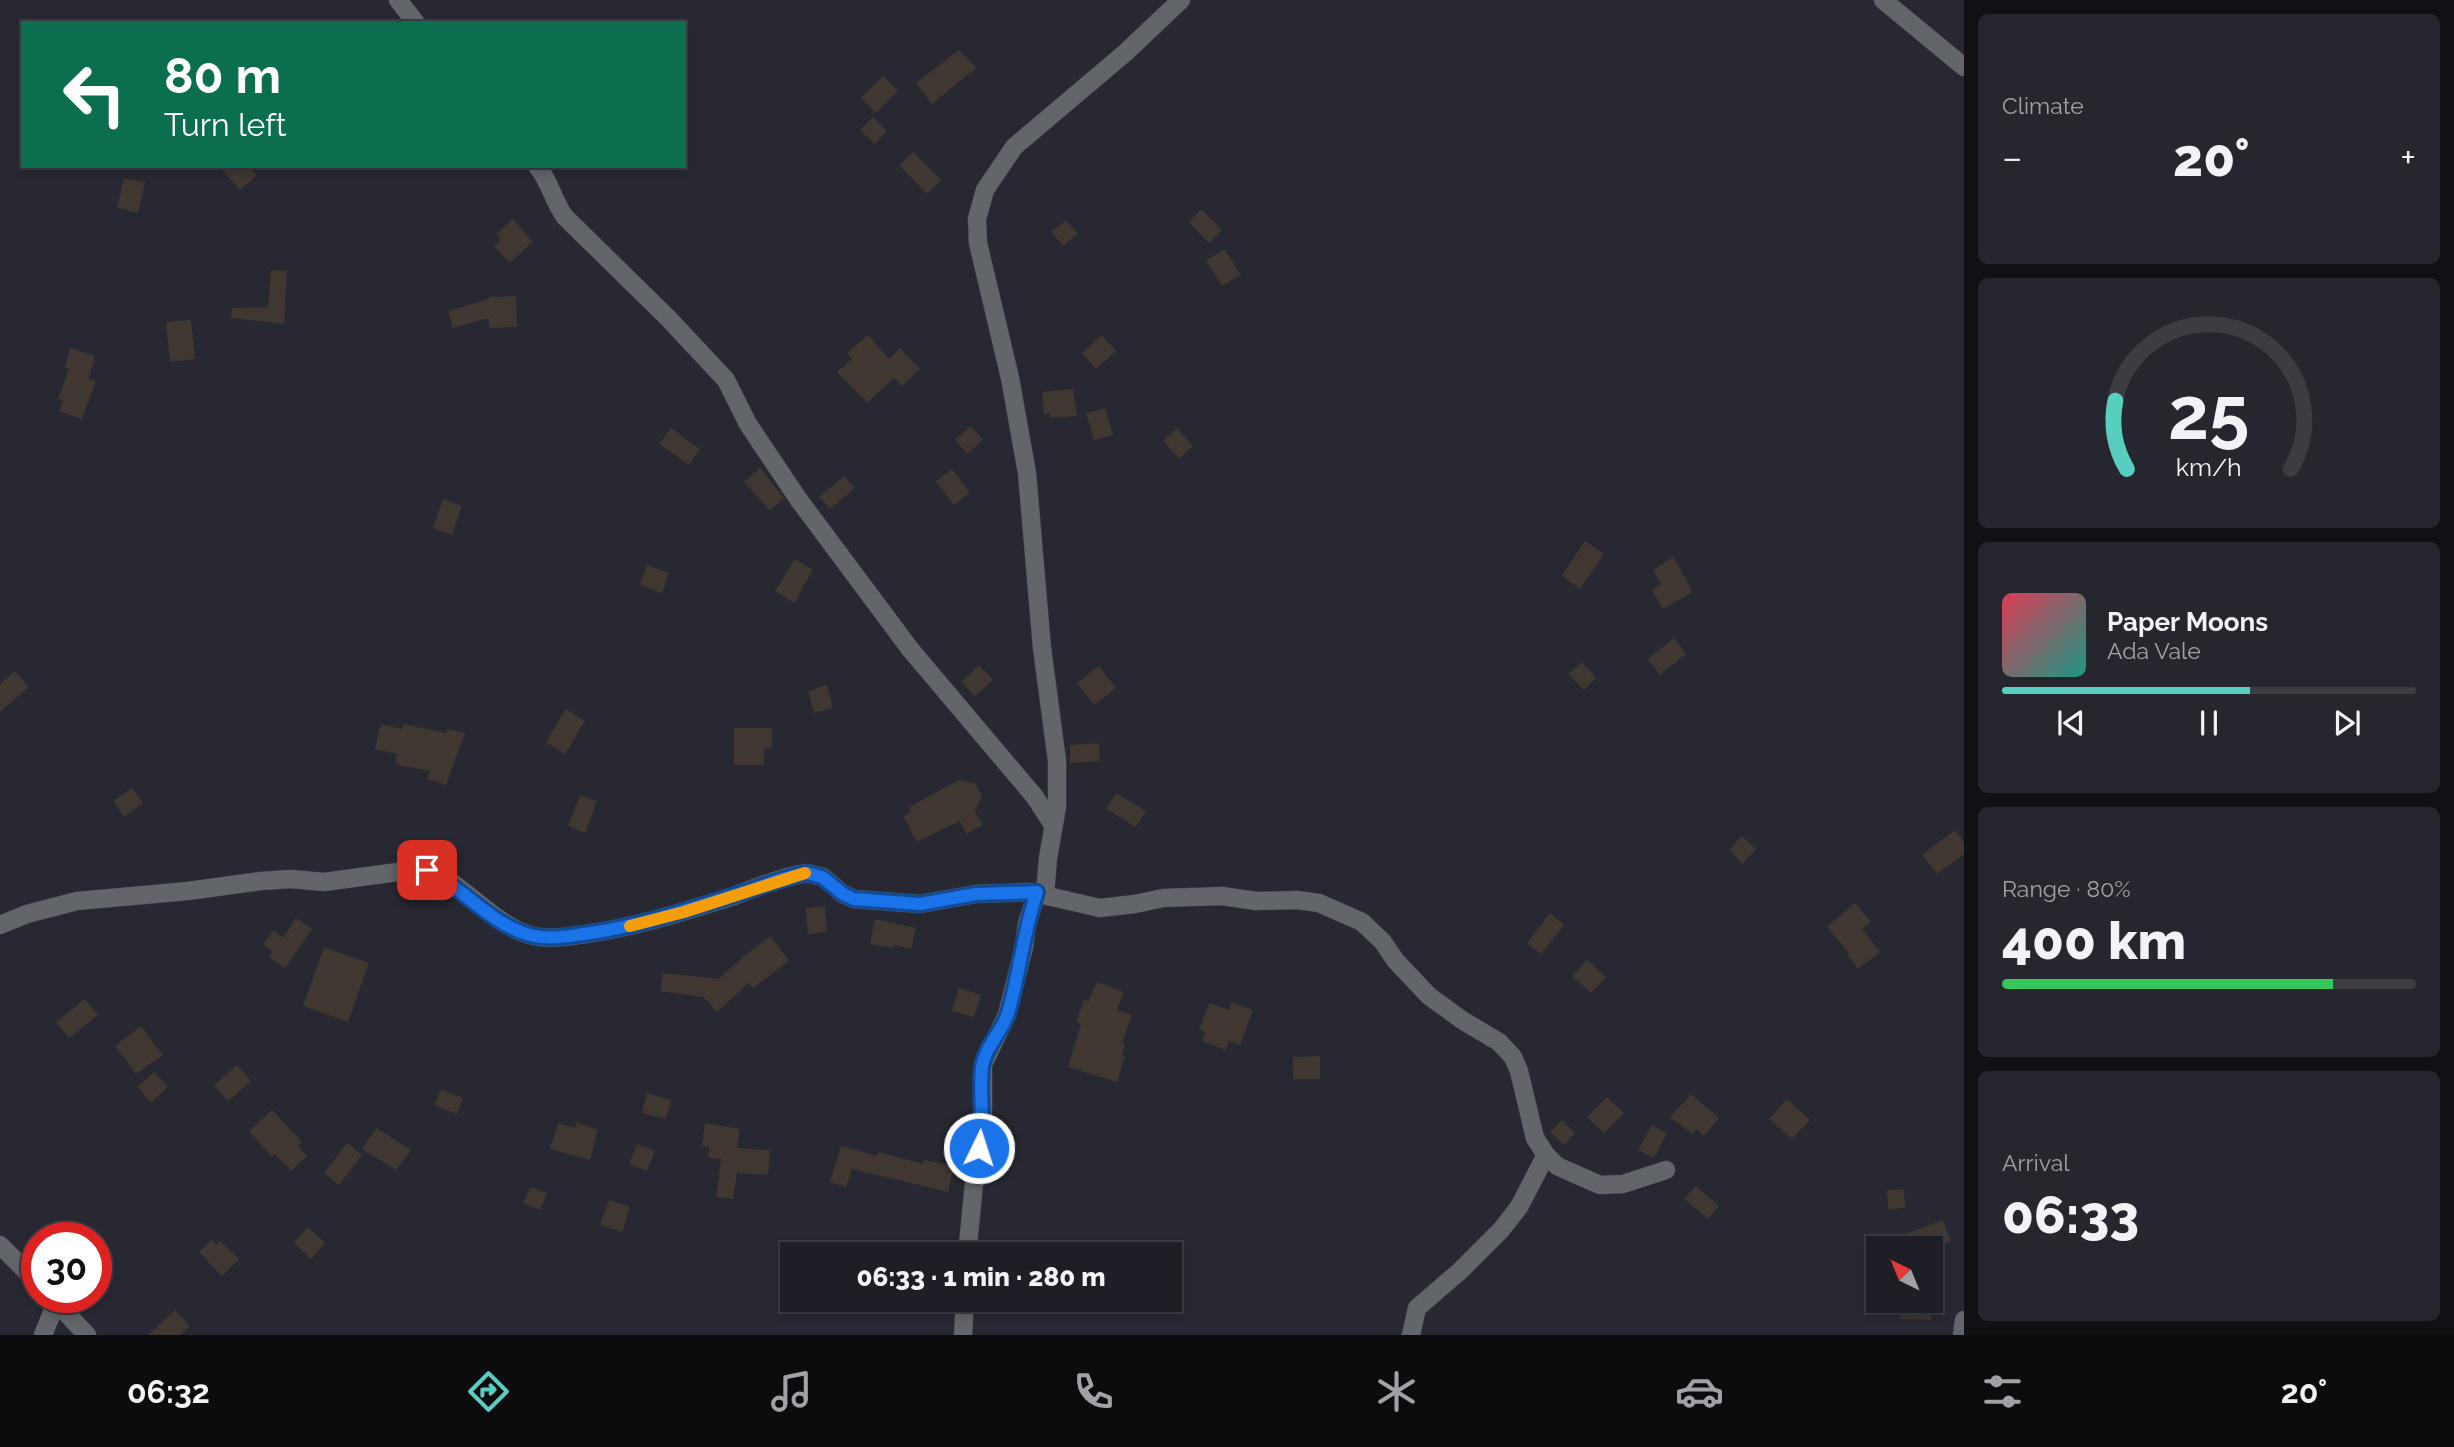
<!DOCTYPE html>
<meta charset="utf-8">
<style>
body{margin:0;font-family:Raleway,sans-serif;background:#26272e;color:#f1f3f6;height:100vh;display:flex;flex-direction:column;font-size:26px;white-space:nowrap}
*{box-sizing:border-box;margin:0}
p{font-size:23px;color:#a1a2a7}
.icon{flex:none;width:38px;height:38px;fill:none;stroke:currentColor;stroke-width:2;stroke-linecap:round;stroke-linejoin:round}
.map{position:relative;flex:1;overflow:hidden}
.drawer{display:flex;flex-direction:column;gap:14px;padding:14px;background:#101015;width:490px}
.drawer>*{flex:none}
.guide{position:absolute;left:21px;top:21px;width:665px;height:147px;border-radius:0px;box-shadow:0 4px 10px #0003,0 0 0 2px #3c3c43;background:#0b6e4f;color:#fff;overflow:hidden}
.needle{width:46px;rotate:317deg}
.tools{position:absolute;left:1866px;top:1236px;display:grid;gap:14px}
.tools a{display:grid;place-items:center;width:77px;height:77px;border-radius:0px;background:#1e1e26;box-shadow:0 4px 10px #0003,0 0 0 2px #3c3c43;font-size:35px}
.speed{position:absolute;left:21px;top:1222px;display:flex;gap:14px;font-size:35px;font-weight:700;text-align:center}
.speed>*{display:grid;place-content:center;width:91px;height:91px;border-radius:50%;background:#1e1e26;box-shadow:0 4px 10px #0003,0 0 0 2px #3c3c43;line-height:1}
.speed .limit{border:10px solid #d22;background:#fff;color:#111}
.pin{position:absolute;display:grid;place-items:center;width:60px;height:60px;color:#fff;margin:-30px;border-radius:14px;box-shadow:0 4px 10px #0006}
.me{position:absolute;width:77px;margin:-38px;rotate:4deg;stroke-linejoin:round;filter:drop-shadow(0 0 5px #0008)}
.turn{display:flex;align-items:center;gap:24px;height:147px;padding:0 28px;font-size:32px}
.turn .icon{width:91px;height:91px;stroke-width:2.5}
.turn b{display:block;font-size:49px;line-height:60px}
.big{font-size:52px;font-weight:800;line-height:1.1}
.drawer .tile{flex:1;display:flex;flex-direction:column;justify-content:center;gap:10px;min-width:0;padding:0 24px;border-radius:10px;background:#26272e}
.drawer .dial{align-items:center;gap:0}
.dial svg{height:182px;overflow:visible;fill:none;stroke:#3c3c43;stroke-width:7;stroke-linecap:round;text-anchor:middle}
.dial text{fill:#f1f3f6;stroke:none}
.song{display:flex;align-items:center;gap:21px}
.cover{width:84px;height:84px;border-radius:10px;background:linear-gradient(135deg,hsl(350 70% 55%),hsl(170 70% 35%))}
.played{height:7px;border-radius:4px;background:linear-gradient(90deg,#58cec0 60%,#3c3c43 60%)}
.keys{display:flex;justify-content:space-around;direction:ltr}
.heat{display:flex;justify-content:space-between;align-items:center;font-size:38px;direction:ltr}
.charge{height:10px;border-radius:5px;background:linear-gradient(90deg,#34c759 80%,#3c3c43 0)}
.trip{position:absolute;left:780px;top:1242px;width:402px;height:70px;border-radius:0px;background:#1e1e26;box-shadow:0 4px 10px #0003,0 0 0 2px #3c3c43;font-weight:800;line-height:70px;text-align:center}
.tab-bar{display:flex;height:112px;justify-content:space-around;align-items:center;background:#0c0c0f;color:#a1a2a7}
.tab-bar .icon{width:49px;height:49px}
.tab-bar .active{color:#58cec0}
.tab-bar b{font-size:32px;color:#f1f3f6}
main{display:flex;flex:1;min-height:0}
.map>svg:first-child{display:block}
.building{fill:#3f3730}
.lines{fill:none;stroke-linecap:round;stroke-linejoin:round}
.minor-casing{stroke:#45454e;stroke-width:19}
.minor{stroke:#62666a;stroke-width:18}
.route-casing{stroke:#114b97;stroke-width:18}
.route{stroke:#1a73e8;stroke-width:12}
.slow{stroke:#f59e0b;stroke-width:12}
</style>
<main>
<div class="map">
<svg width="1964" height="1335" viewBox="0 0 1964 1335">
<rect width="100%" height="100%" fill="#282832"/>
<g class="building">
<path d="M959 50 976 68 932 104 916 83Z"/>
<path d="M883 76 898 91 876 113 861 98Z"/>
<path d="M873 117 887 131 875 144 860 130Z"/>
<path d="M913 152 941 180 927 194 899 165Z"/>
<path d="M219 166H249L257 175 240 190Z"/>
<path d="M124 178 145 182 138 213 117 208Z"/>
<path d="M1201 209 1222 230 1209 243 1189 222Z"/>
<path d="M513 219 533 242 509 263 494 246 501 240 496 234Z"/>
<path d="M1066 220 1078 234 1063 246 1051 232Z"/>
<path d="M1225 249 1241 275 1222 286 1206 260Z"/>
<path d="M271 270 287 271 284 324 231 318 232 308 268 307Z"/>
<path d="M516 296 517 327 489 328V318L453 328 448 311 489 299V297Z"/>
<path d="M191 320 195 359 170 362 166 322Z"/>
<path d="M868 335 889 359 900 348 920 369 902 386 894 378 867 403 837 372 852 359 847 353Z"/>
<path d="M1102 335 1116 351 1096 369 1082 353Z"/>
<path d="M70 348 95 356 89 378 96 381 82 419 59 411 63 401 58 399 69 369 65 368Z"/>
<path d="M1073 389 1077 416 1050 418V413L1044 414 1042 392Z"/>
<path d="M1105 408 1113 435 1094 440 1086 413Z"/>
<path d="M971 426 983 440 967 454 955 440Z"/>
<path d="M671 428 700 449 689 465 659 444Z"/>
<path d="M1177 428 1193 446 1179 459 1163 441Z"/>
<path d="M760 468 784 498 770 511 744 482Z"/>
<path d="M952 469 970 493 954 505 936 481Z"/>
<path d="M844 476 855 488 830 509 819 497Z"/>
<path d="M443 499 462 506 452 535 433 528Z"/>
<path d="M1585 541 1604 554 1580 589 1562 576Z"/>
<path d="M1673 557 1693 592 1663 609 1652 590 1661 584 1653 570Z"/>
<path d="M795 559 813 570 794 603 775 591Z"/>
<path d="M647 565 669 573 662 593 640 585Z"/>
<path d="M1674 638 1686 654 1660 675 1648 659Z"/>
<path d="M1582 662 1596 678 1584 690 1568 674Z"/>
<path d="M979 665 993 680 975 696 961 682Z"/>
<path d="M1099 666 1116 688 1094 705 1077 683Z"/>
<path d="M15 671 29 687 0 712V684Z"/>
<path d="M827 685 833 708 814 713 808 691Z"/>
<path d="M566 709 585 721 565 754 546 742Z"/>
<path d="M381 724 402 729 403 724 446 733 447 729 465 733 446 785 427 779 430 771 395 764 397 754 375 749Z"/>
<path d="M734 728H772V748H764V765H734Z"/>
<path d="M1099 743 1100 761 1070 763V745Z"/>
<path d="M958 780 975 783 982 796 975 811 983 825 966 834 960 821 917 842 903 816 911 812 908 808Z"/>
<path d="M132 788 143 803 124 817 113 801Z"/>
<path d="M1116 793 1146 811 1136 827 1106 809Z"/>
<path d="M580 795 597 801 585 833 568 826Z"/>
<path d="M1955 830 1964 842V854L1937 874 1922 855Z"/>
<path d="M1742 836 1756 849 1743 864 1729 850Z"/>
<path d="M1855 903 1871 922 1862 929 1880 952 1858 969 1847 954 1849 953 1827 927Z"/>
<path d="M825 906 827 932 808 934 806 908Z"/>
<path d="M1550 913 1564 925 1541 954 1527 943Z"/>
<path d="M296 918 312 929 285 968 269 957 273 952 263 944 274 930 283 938Z"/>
<path d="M875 919 916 928 911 949 894 945 893 948 870 944Z"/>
<path d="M771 936 789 961 753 988 749 983 717 1012 703 997 660 991 663 973 719 979 745 955Z"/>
<path d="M324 947 369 963 348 1022 303 1006Z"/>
<path d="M1587 960 1606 977 1591 993 1572 976Z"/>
<path d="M1097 982 1124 992 1117 1010 1132 1015 1122 1043 1125 1044 1122 1055 1125 1056 1117 1082 1068 1067 1081 1024 1076 1022 1084 1000 1089 1001Z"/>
<path d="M959 988 981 995 974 1017 952 1011Z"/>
<path d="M85 999 98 1015 69 1038 56 1022Z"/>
<path d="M1232 1002 1253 1010 1240 1045 1229 1041 1226 1050 1202 1041 1205 1032 1199 1030 1209 1003 1229 1010Z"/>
<path d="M141 1026 163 1055 136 1074 115 1046Z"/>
<path d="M1320 1056V1079H1293V1057Z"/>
<path d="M237 1065 251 1081 228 1101 214 1085Z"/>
<path d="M154 1072 168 1087 151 1103 137 1087Z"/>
<path d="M441 1089 463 1098 457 1114 434 1105Z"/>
<path d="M647 1093 671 1100 666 1119 642 1113Z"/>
<path d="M1691 1094 1719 1118 1704 1136 1696 1129 1692 1134 1670 1117Z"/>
<path d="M1607 1097 1624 1113 1604 1133 1587 1117Z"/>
<path d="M1787 1099 1810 1120 1792 1139 1769 1119Z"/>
<path d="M272 1110 302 1142 298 1146 307 1156 291 1171 275 1154 272 1157 249 1131Z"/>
<path d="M1562 1120 1575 1133 1564 1145 1550 1132Z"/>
<path d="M576 1122 598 1130 590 1160 550 1149 558 1123 575 1128Z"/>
<path d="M705 1123 740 1129 737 1148 770 1150 768 1175 737 1173 733 1199 716 1197 721 1159 708 1158 709 1147 702 1146Z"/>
<path d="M1652 1125 1667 1133 1654 1158 1638 1150Z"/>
<path d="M376 1128 411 1150 396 1170 362 1149Z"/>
<path d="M347 1143 362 1155 339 1185 324 1173Z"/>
<path d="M637 1144 655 1151 647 1171 629 1164Z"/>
<path d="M841 1146 877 1156 878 1152 923 1164 924 1160 954 1166 948 1192 852 1169 846 1187 830 1182Z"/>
<path d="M1696 1186 1719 1206 1708 1219 1684 1199Z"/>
<path d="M531 1187 547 1193 540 1210 523 1203Z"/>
<path d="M1904 1189 1905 1208 1888 1209 1887 1190Z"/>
<path d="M609 1200 630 1207 622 1232 600 1225Z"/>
<path d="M1943 1220 1951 1241 1933 1248H1873V1246Z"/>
<path d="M308 1227 325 1243 311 1259 294 1243Z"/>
<path d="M211 1240 217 1245 220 1241 239 1259 222 1276 199 1252Z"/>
<path d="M1900 1300H1932L1931 1320 1900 1319Z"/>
<path d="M175 1310 190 1326 180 1335H148Z"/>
</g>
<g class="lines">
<defs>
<g id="minor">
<path d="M398 0 416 23"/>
<path d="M1883 0 1964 67"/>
<path d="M537 166C550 181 553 201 565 217L668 318 726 380 748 424 799 500 910 649 1035 797 1053 825"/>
<path d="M1045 894 1048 858 1057 807V761L1042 648 1027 473 1010 378 978 243 977 219 985 190 1014 147 1125 53 1181 0"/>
<path d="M0 925 27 914 77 901 188 891 261 881 291 879 324 882 420 869C457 873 492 927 534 936 551 940 569 936 586 934 636 927 683 912 731 897 755 888 781 877 807 873L823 877 843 894 854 899 920 904 976 894 1030 892 1100 908 1135 904 1163 898 1222 896 1256 901 1297 900 1319 903 1362 922 1383 942 1395 960 1429 996 1462 1020 1499 1042 1513 1057 1519 1071 1535 1138 1546 1155 1557 1166 1600 1185 1623 1184 1666 1170"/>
<path d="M0 1245 37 1282"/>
<path d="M967 1255 976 1163 983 1133V1064L1007 1015 1024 947 1027 924 1037 892"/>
<path d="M51 1297 87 1335"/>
<path d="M43 1335 56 1303"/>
<path d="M963 1335 965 1300"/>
<path d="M1411 1335 1417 1308 1460 1271 1501 1230 1519 1207 1546 1155"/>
<path d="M1962 1335 1964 1320"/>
</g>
</defs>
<use href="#minor" class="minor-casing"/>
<use href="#minor" class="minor"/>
</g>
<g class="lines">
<defs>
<path id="route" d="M427 870C460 886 488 920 521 932 543 941 562 937 584 934 636 927 685 911 735 895 759 888 783 877 807 873L822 877 843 894 854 899 920 904 976 894 1037 892C1023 932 1020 973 1008 1013 1002 1032 985 1047 982 1067 979 1094 985 1121 979 1148"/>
</defs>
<use href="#route" class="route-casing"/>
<use href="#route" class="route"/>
<path class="slow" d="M630 926 684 912 805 873"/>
</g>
</svg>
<div class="tools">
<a><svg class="needle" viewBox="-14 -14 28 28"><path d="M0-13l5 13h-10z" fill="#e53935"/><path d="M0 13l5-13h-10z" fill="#a1a2a7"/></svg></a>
</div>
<div class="speed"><div class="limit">30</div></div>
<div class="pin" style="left:427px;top:870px;background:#d93025"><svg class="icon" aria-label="arrive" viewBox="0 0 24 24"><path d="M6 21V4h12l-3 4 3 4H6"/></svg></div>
<svg class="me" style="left:979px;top:1148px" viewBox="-20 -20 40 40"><circle r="17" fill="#1a73e8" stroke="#fff" stroke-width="3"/><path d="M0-11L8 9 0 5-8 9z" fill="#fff"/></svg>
<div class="trip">06:33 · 1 min · 280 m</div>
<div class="guide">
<div class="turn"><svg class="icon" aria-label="left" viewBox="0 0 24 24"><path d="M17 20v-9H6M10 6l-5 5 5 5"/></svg><div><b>80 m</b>Turn left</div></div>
</div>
</div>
<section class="drawer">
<div class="tile"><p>Climate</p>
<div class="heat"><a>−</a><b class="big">20°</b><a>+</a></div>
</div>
<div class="tile dial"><svg viewBox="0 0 100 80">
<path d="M14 69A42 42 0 1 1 86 69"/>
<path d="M14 69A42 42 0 0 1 9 39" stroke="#58cec0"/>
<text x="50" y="56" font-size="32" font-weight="700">25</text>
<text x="50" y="72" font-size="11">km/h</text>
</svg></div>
<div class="tile">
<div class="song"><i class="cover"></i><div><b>Paper Moons</b><p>Ada Vale</p></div></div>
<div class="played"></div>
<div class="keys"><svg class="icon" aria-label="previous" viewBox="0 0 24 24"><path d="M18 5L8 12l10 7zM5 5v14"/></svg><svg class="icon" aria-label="pause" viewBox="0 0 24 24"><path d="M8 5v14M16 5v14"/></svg><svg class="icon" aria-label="next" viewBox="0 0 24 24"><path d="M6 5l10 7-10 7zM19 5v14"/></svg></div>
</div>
<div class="tile"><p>Range · 80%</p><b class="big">400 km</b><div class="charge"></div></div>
<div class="tile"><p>Arrival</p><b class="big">06:33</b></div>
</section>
</main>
<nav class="tab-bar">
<b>06:32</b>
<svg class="icon active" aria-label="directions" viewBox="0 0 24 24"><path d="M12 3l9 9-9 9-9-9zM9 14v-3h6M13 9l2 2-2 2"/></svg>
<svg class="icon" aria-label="music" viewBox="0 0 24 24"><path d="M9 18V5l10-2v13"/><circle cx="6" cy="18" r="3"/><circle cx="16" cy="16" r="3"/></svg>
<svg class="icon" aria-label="phone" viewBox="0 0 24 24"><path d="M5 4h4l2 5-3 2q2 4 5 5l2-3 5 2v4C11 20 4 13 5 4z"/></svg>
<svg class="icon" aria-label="climate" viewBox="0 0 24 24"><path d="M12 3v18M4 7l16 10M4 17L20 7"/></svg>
<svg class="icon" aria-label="car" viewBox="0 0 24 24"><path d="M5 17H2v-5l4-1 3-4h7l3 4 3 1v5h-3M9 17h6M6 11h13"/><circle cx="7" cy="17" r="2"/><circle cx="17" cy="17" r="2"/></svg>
<svg class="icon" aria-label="filters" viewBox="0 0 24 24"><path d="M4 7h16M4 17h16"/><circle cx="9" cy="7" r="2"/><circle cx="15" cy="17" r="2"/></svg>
<b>20°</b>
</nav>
